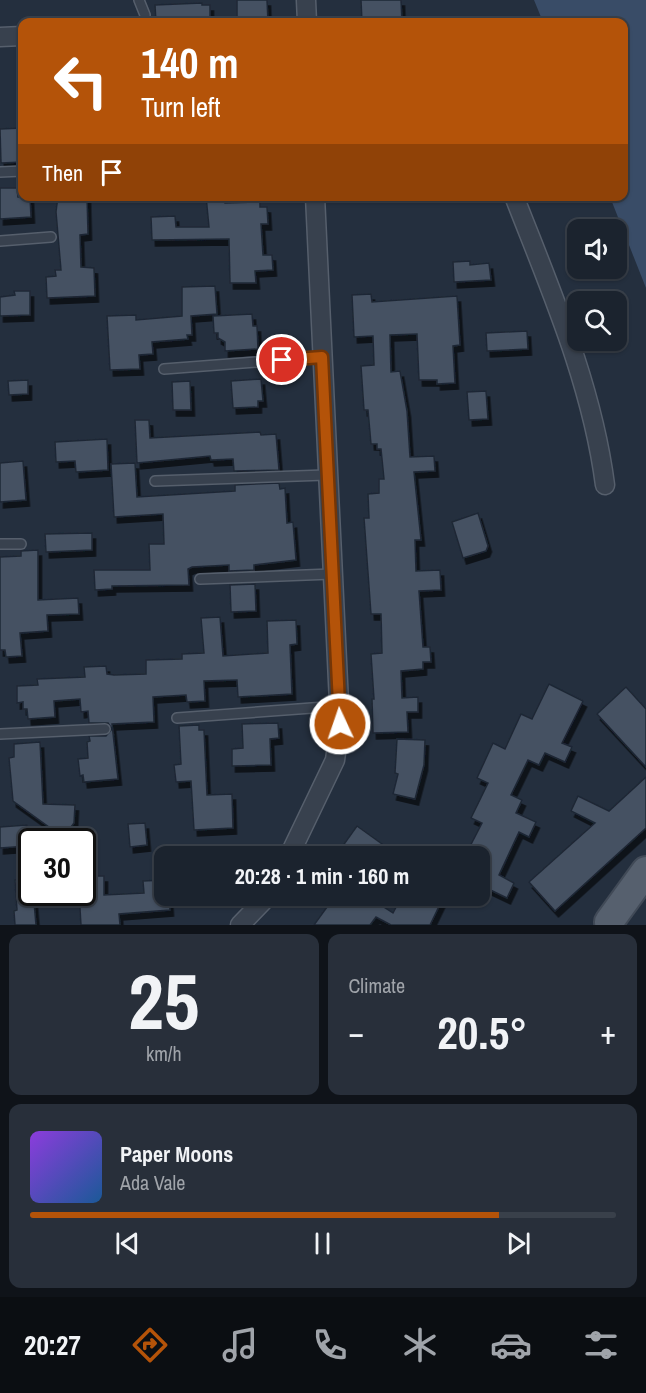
<!DOCTYPE html>
<meta charset="utf-8">
<style>
body{margin:0;font-family:"Archivo Narrow",sans-serif;background:#282f3a;color:#f1f3f6;height:100vh;display:flex;flex-direction:column;font-size:22px;white-space:nowrap}
*{box-sizing:border-box;margin:0}
p{font-size:20px;color:#a0a4aa}
.icon{flex:none;width:33px;height:33px;fill:none;stroke:currentColor;stroke-width:2;stroke-linecap:round;stroke-linejoin:round}
.map{position:relative;height:925px;overflow:hidden}
.side{display:flex;flex-direction:column;gap:9px;padding:9px;background:#0f1319;flex:1}
.side>*{flex:none}
.hud{position:absolute;left:18px;top:18px;width:610px;height:183px;border-radius:12px;box-shadow:0 2px 4px #0004,0 0 0 2px #39404a;background:#b45309;color:#fff;overflow:hidden}
.buttons{position:absolute;left:567px;top:219px;display:grid;gap:12px}
.buttons a{display:grid;place-items:center;width:60px;height:60px;border-radius:12px;background:#1b232e;box-shadow:0 2px 4px #0004,0 0 0 2px #39404a;font-size:30px}
.speed{position:absolute;left:18px;top:828px;display:flex;gap:12px;font-size:30px;font-weight:700;text-align:center}
.speed>*{display:grid;place-content:center;width:78px;height:78px;border-radius:50%;background:#1b232e;box-shadow:0 2px 4px #0004,0 0 0 2px #39404a;line-height:1}
.speed .limit{border:3px solid #111;border-radius:9px;background:#fff;color:#111}
.pin{position:absolute;display:grid;place-items:center;width:51px;height:51px;color:#fff;margin:-26px;border:3px solid #fff;border-radius:50%;box-shadow:0 2px 6px #0007}
.me{position:absolute;width:66px;margin:-33px;rotate:357deg;stroke-linejoin:round;filter:drop-shadow(0 0 4px #0008)}
.turn{display:flex;align-items:center;gap:21px;height:126px;padding:0 24px;font-size:27px}
.turn .icon{width:78px;height:78px;stroke-width:2.5}
.turn b{display:block;font-size:42px;line-height:51px}
.then{display:flex;align-items:center;height:57px;padding:0 24px;background:#0003;gap:12px;font-size:22px}
.big{font-size:45px;font-weight:700;line-height:1.1}
.side .tile{flex:1;display:flex;flex-direction:column;justify-content:center;gap:9px;min-width:0;padding:0 21px;border-radius:12px;background:#282f3a}
.side .dial{align-items:center;gap:0}
.dial b{font-size:78px;line-height:1}
.song{display:flex;align-items:center;gap:18px}
.cover{width:72px;height:72px;border-radius:9px;background:linear-gradient(135deg,hsl(270 70% 55%),hsl(210 70% 35%))}
.played{height:6px;border-radius:3px;background:linear-gradient(90deg,#b45309 80%,#39404a 80%)}
.keys{display:flex;justify-content:space-around;direction:ltr}
.heat{display:flex;justify-content:space-between;align-items:center;font-size:33px;direction:ltr}
.side .tiles{flex:1;display:grid;gap:9px;grid-template-columns:1fr 1fr}
.tile:last-child{grid-column:span 2}
.trip{position:absolute;left:154px;top:846px;width:336px;height:60px;border-radius:12px;background:#1b232e;box-shadow:0 2px 4px #0004,0 0 0 2px #39404a;font-weight:700;line-height:60px;text-align:center}
.tab-bar{display:flex;height:96px;justify-content:space-around;align-items:center;background:#0b0e12;color:#a0a4aa}
.tab-bar .icon{width:42px;height:42px}
.tab-bar .on{color:#b45309}
.tab-bar b{font-size:27px;color:#f1f3f6}
.map>svg:first-child{display:block}
.water{fill:#394c67}
.building{fill:#455162;stroke:#1f2835;stroke-width:1.5;filter:url(#shadow)}
.lines{fill:none;stroke-linecap:round;stroke-linejoin:round}
.service-casing{stroke:#565f6c;stroke-width:12}
.minor-casing{stroke:#565f6c;stroke-width:21}
.primary-casing{stroke:#414a57;stroke-width:32}
.service{stroke:#38414e;stroke-width:9}
.minor{stroke:#38414e;stroke-width:18}
.primary{stroke:#56606e;stroke-width:28}
.route-casing{stroke:#753606;stroke-width:15}
.route{stroke:#b45309;stroke-width:10}
</style>
<div class="map">
<svg width="646" height="925" viewBox="0 0 646 925">
<defs>
<filter id="shadow"><feDropShadow dx="3.5" dy="6" stdDeviation="0" flood-color="#0009"/></filter>
</defs>
<rect width="100%" height="100%" fill="#242f3e"/>
<path class="water" d="M534 0H646V288L610 197 624 196V22H543Z"/>
<g class="building">
<path d="M237 0H267L268 22H237Z"/>
<path d="M361 0H401L402 22H362Z"/>
<path d="M202 3V5H210V22H156L155 5Z"/>
<path d="M22 128V162L1 163 0 129Z"/>
<path d="M0 188H17L18 197H30L31 217 0 219Z"/>
<path d="M58 196H87L88 234 80 235 81 267 94 268 95 296 47 298 46 277 56 276 55 270H61L56 212Z"/>
<path d="M206 196H224L225 203 260 202V207H267L268 224H261L263 255H272L273 270 255 271 256 283H230L229 239 152 240 151 217 175 216 176 227H209Z"/>
<path d="M470 261V265L489 263 491 280 454 282 453 262Z"/>
<path d="M215 286 217 314 191 316 192 335H187L188 339 152 342 153 354 139 355 140 369 110 370 107 316 136 315V320L182 316V287Z"/>
<path d="M14 291H30V315L0 316V297L15 295Z"/>
<path d="M371 294 372 302 457 296 460 345 453 346 455 383 437 384V380H419L417 334 390 335 391 372 400 371 407 411 410 457 434 456 435 471 414 472 421 540H415L416 571 440 570 441 590 419 591 423 647H430L431 662H423V669L401 671 402 698 418 697V712H407L408 732 373 733 372 699H374L371 654 382 653 381 614H371L364 518H369L368 494 379 493V479H384L381 449H377V444H371L368 410H364L361 366 374 365 373 336 354 337 352 295Z"/>
<path d="M252 314 253 326H257L258 349 225 351V342L218 338V333H214L213 316Z"/>
<path d="M527 331 528 349 487 351 486 333Z"/>
<path d="M261 379 263 401H258V407L233 408 231 381Z"/>
<path d="M28 380V394L9 395 8 381Z"/>
<path d="M190 381 191 410H173L172 382Z"/>
<path d="M486 391 488 419 469 420 467 392Z"/>
<path d="M135 420H149L150 438 260 432 261 435 276 434 279 470 234 471 233 459 211 460 210 456 137 463Z"/>
<path d="M107 439 108 470 76 472 75 461 56 462 55 442Z"/>
<path d="M23 461 26 500 0 502V463Z"/>
<path d="M135 463 137 497 235 491V485L279 483 280 489 285 488 287 523 293 522 296 560 254 565V570L229 571V565L192 567 188 569 189 585 112 586V589L95 590 94 570H150L149 544H164L163 514 114 517 111 464Z"/>
<path d="M478 513 488 546 486 551 463 558 452 522Z"/>
<path d="M92 533V550L46 552 45 534Z"/>
<path d="M38 550V600L78 598 79 614 47 615 48 631 20 633 22 656 6 657 5 650H0V557L21 556V551Z"/>
<path d="M255 584 256 611 231 612 230 585Z"/>
<path d="M220 617 223 656 268 653 267 621 296 620 297 644 290 645 292 694 238 697 237 680 204 681 205 701 187 702 186 695 153 697 154 722 112 724 118 779 84 782 83 775 80 776 78 759 88 758 87 742 90 741 89 736H106L112 729 108 723H89L88 711 81 712 80 699 54 701 55 717 28 719 27 709H23V702L17 703V686L38 685 37 679 85 677 84 667 106 666 107 674 114 675 146 674V660L182 659V654L204 653 201 618Z"/>
<path d="M549 684 583 701 562 743 572 747 565 762 545 753 539 765 528 760 511 795 522 800 516 813 536 822 529 837 519 832 499 875 514 883 507 898 480 885 485 868 480 865V856H465L482 823 471 818 488 783 477 778 493 743 505 749 521 714 532 719Z"/>
<path d="M626 687 646 709V767L597 714Z"/>
<path d="M278 723 279 738 270 739 271 765 232 766V749L243 748 242 724Z"/>
<path d="M199 725V730H204L207 795 232 794 233 828 194 830 191 781 176 782 174 765 181 764 179 726Z"/>
<path d="M397 739 425 740 424 765 415 799 393 794 398 774 395 773Z"/>
<path d="M40 742 43 804 75 805 74 823 71 827H49L13 801 9 758 14 757V744Z"/>
<path d="M646 777V828L555 911 529 882 595 823 571 811 578 796 609 811Z"/>
<path d="M145 823 147 845 130 847 128 824Z"/>
<path d="M27 825 28 846 0 848V827Z"/>
<path d="M357 826 382 844 373 856H355L342 847Z"/>
<path d="M82 876H104V895L144 893 143 881 165 880V896H169L170 910 119 914 120 925H81L79 892H82Z"/>
<path d="M32 879 36 925H15L14 911 17 910 15 880Z"/>
<path d="M335 896H367L393 913 402 896H444L430 925H391L376 917 370 925H314Z"/>
</g>
<g class="lines">
<defs>
<g id="service">
<path d="M139 0 145 15"/>
<path d="M0 172 22 171"/>
<path d="M0 241 51 237"/>
<path d="M164 369 322 357"/>
<path d="M155 481 326 475"/>
<path d="M0 544H21"/>
<path d="M200 579 332 574"/>
<path d="M177 718 339 706"/>
<path d="M0 734 105 729"/>
</g>
<g id="minor">
<path d="M306 0 307 22"/>
<path d="M0 37 22 36"/>
<path d="M514 196C551 291 592 384 605 485"/>
<path d="M289 856 335 760 340 724 315 196"/>
<path d="M240 925 268 896"/>
</g>
<path id="primary" d="M609 922 646 871"/>
</defs>
<use href="#service" class="service-casing"/>
<use href="#minor" class="minor-casing"/>
<use href="#primary" class="primary-casing"/>
<use href="#service" class="service"/>
<use href="#minor" class="minor"/>
<use href="#primary" class="primary"/>
</g>
<g class="lines">
<defs>
<path id="route" d="M282 360 322 357 340 724"/>
</defs>
<use href="#route" class="route-casing"/>
<use href="#route" class="route"/>
</g>
</svg>
<div class="buttons">
<a><svg class="icon" aria-label="sound" viewBox="0 0 24 24"><path d="M4 9h4l5-4v14l-5-4H4zM17 9q2 3 0 6"/></svg></a>
<a><svg class="icon" aria-label="search" viewBox="0 0 24 24"><circle cx="10" cy="10" r="6"/><path d="M15 15l6 6"/></svg></a>
</div>
<div class="speed"><div class="limit">30</div></div>
<div class="pin" style="left:282px;top:360px;background:#d93025"><svg class="icon" aria-label="arrive" viewBox="0 0 24 24"><path d="M6 21V4h12l-3 4 3 4H6"/></svg></div>
<svg class="me" style="left:340px;top:724px" viewBox="-20 -20 40 40"><circle r="17" fill="#b45309" stroke="#fff" stroke-width="3"/><path d="M0-11L8 9 0 5-8 9z" fill="#fff"/></svg>
<div class="trip">20:28 · 1 min · 160 m</div>
<div class="hud">
<div class="turn"><svg class="icon" aria-label="left" viewBox="0 0 24 24"><path d="M17 20v-9H6M10 6l-5 5 5 5"/></svg><div><b>140 m</b>Turn left</div></div>
<div class="then">Then<svg class="icon" aria-label="arrive" viewBox="0 0 24 24"><path d="M6 21V4h12l-3 4 3 4H6"/></svg></div>
</div>
</div>
<section class="side">
<div class="tiles">
<div class="tile dial"><b>25</b><p>km/h</p></div>
<div class="tile"><p>Climate</p>
<div class="heat"><a>−</a><b class="big">20.5°</b><a>+</a></div>
</div>
<div class="tile">
<div class="song"><i class="cover"></i><div><b>Paper Moons</b><p>Ada Vale</p></div></div>
<div class="played"></div>
<div class="keys"><svg class="icon" aria-label="previous" viewBox="0 0 24 24"><path d="M18 5L8 12l10 7zM5 5v14"/></svg><svg class="icon" aria-label="pause" viewBox="0 0 24 24"><path d="M8 5v14M16 5v14"/></svg><svg class="icon" aria-label="next" viewBox="0 0 24 24"><path d="M6 5l10 7-10 7zM19 5v14"/></svg></div>
</div>
</div>
</section>
<nav class="tab-bar">
<b>20:27</b>
<svg class="icon on" aria-label="directions" viewBox="0 0 24 24"><path d="M12 3l9 9-9 9-9-9zM9 14v-3h6M13 9l2 2-2 2"/></svg>
<svg class="icon" aria-label="music" viewBox="0 0 24 24"><path d="M9 18V5l10-2v13"/><circle cx="6" cy="18" r="3"/><circle cx="16" cy="16" r="3"/></svg>
<svg class="icon" aria-label="phone" viewBox="0 0 24 24"><path d="M5 4h4l2 5-3 2q2 4 5 5l2-3 5 2v4C11 20 4 13 5 4z"/></svg>
<svg class="icon" aria-label="climate" viewBox="0 0 24 24"><path d="M12 3v18M4 7l16 10M4 17L20 7"/></svg>
<svg class="icon" aria-label="car" viewBox="0 0 24 24"><path d="M5 17H2v-5l4-1 3-4h7l3 4 3 1v5h-3M9 17h6M6 11h13"/><circle cx="7" cy="17" r="2"/><circle cx="17" cy="17" r="2"/></svg>
<svg class="icon" aria-label="filters" viewBox="0 0 24 24"><path d="M4 7h16M4 17h16"/><circle cx="9" cy="7" r="2"/><circle cx="15" cy="17" r="2"/></svg>
</nav>
